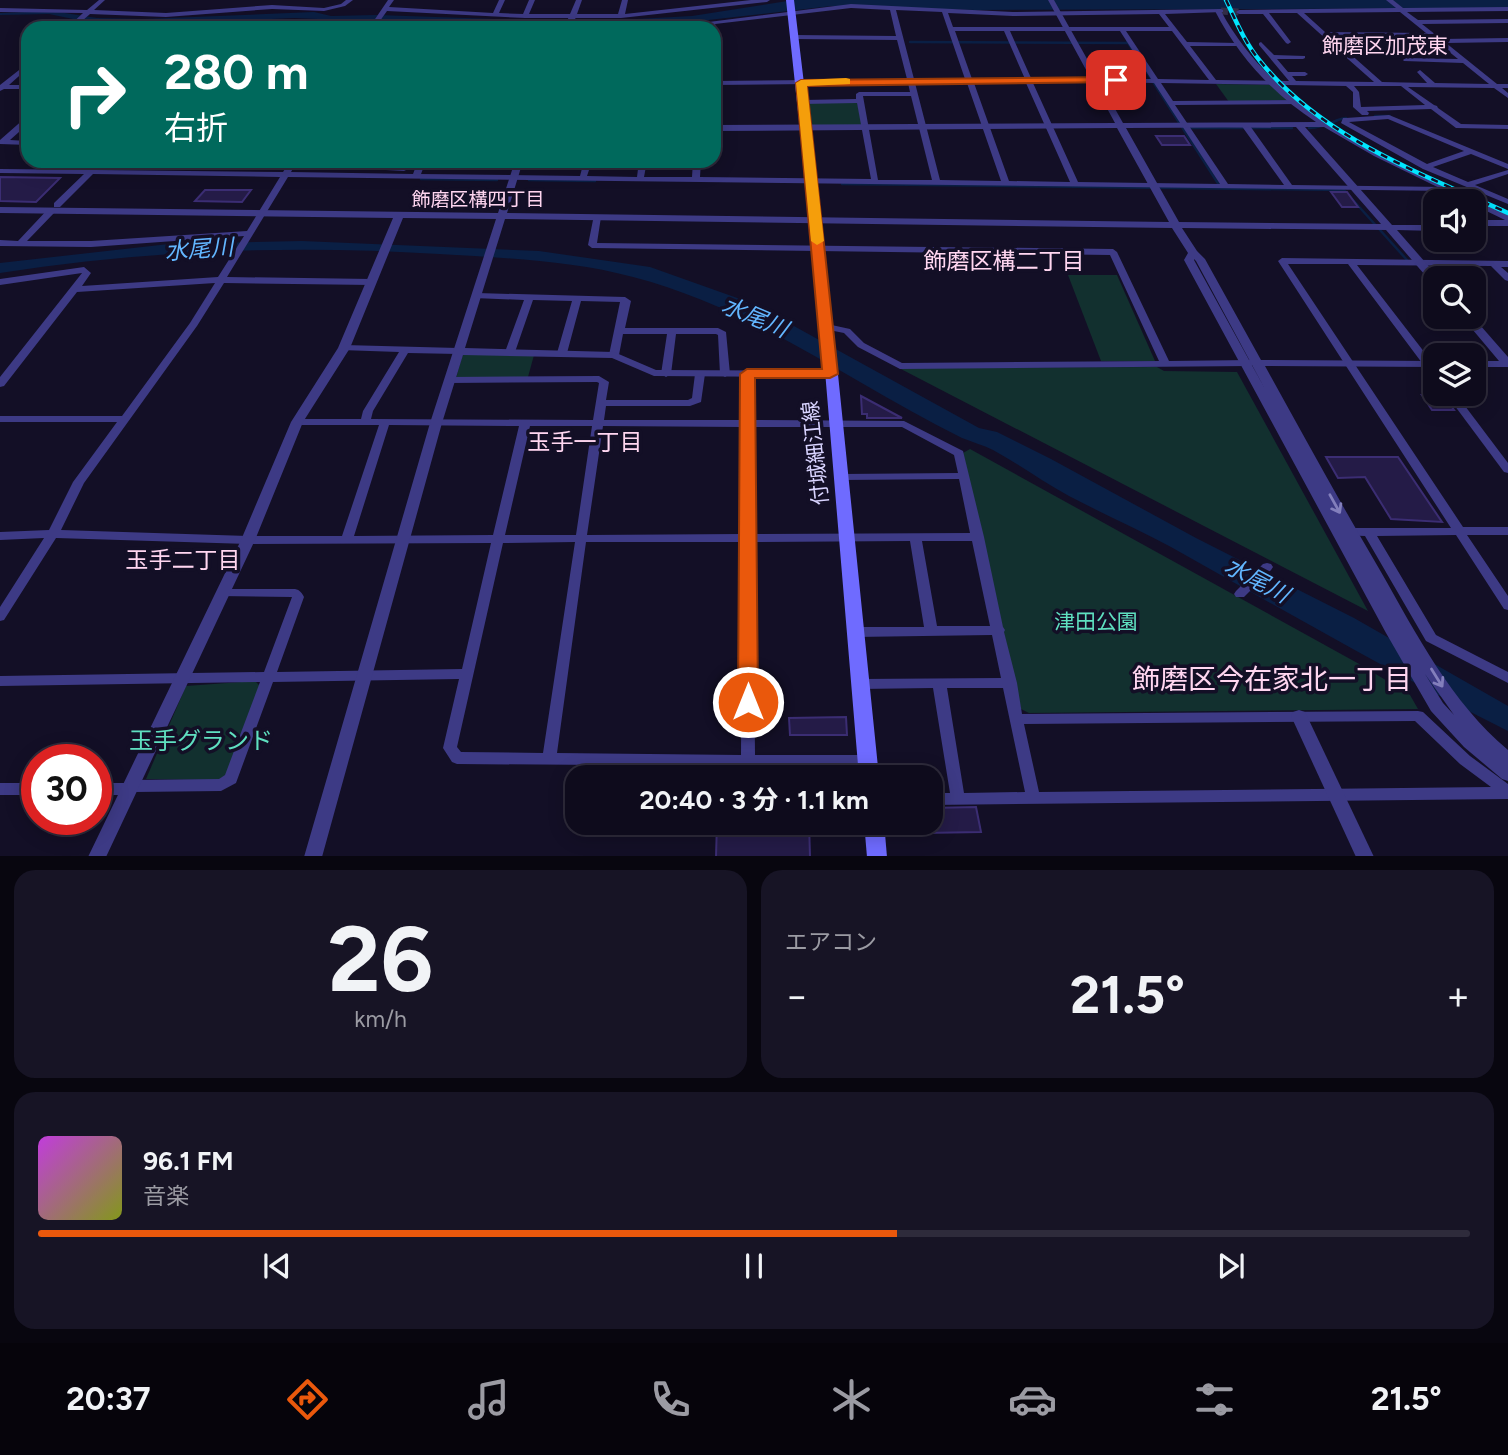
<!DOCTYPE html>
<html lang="ja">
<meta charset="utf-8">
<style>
body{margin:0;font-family:Figtree,"Noto Sans JP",sans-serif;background:#171425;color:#f1f3f6;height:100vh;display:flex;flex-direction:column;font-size:26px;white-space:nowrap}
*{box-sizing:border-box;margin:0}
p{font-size:23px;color:#9b9ba3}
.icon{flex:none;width:38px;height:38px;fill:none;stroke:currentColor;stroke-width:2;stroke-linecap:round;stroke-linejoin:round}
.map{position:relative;height:856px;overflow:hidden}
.side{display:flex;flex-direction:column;gap:14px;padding:14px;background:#08060f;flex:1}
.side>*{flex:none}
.banner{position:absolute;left:21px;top:21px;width:700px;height:147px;border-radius:21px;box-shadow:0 4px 18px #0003,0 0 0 2px #2e2b3b;background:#00695c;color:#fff;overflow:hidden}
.controls{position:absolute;left:1423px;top:189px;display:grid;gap:14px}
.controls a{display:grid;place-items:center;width:63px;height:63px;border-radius:14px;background:#0e0b1c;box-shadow:0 4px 18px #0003,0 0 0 2px #2e2b3b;font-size:35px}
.speed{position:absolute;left:21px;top:744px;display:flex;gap:14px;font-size:35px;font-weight:700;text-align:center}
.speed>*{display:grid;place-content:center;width:91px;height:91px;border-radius:50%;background:#0e0b1c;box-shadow:0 4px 18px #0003,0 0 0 2px #2e2b3b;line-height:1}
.speed .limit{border:10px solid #d22;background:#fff;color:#111}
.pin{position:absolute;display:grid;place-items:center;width:60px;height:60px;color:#fff;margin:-30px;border-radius:14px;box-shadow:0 4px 10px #0006}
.me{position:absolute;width:77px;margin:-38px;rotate:0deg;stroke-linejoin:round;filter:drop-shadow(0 0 5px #0008)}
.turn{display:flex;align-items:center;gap:24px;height:147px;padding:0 28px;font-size:32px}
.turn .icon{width:91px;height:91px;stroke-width:2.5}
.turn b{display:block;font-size:49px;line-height:60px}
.big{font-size:52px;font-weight:700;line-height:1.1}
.side .widget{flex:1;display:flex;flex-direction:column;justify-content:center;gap:10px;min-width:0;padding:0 24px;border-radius:21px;background:#171425}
.side .dial{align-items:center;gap:0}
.dial b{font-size:91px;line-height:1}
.song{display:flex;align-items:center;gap:21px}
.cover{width:84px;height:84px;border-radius:10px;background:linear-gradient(135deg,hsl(290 70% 55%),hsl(70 70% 35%))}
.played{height:7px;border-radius:4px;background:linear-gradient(90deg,#ea580c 60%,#2e2b3b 60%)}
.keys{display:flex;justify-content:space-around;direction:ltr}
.heat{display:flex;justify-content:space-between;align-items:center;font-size:38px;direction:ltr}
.side .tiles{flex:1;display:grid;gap:14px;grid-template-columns:1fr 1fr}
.widget:last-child{grid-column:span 2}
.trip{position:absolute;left:565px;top:765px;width:378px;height:70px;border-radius:21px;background:#0e0b1c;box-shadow:0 4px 18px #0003,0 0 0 2px #2e2b3b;font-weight:700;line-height:70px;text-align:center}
.menu{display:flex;height:112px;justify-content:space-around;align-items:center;background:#06040b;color:#9b9ba3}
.menu .icon{width:49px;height:49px}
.menu .selected{color:#ea580c}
.menu b{font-size:32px;color:#f1f3f6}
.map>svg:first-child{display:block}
.green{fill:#12302f}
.water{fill:#0a1f44}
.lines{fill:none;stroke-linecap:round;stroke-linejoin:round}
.stream{stroke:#0a1f44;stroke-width:2.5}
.building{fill:#241b47;stroke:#3b2d73;stroke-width:2}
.minor-tunnel{stroke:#312d47;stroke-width:7;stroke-dasharray:7 3.5;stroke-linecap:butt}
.minor{fill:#3d3a85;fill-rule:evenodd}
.tertiary{fill:#3d3a85;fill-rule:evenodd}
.secondary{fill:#6f6bff;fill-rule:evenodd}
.rail-casing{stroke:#00e5ff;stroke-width:4.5}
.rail{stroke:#130f26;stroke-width:2.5;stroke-dasharray:7;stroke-linecap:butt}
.oneway{stroke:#837fbc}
.route{fill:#ea580c;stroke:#983908;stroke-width:2}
.slow{fill:#f59e0b}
.labels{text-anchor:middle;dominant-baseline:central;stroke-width:7;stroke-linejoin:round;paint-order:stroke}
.far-neighbourhood-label{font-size:19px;fill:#ffd6f0;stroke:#130f26}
.far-quarter-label{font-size:21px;fill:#ffd6f0;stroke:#130f26}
.street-label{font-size:21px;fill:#d9d4ff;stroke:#130f26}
.park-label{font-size:21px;fill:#5fe0c0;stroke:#130f26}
.water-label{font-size:23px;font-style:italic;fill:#62b6ff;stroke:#130f26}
.neighbourhood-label{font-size:23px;fill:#ffd6f0;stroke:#130f26}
.near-park-label{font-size:24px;fill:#5fe0c0;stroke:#130f26}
.near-neighbourhood-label{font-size:28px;fill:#ffd6f0;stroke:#130f26}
</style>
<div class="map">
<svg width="1508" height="857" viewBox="0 0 1508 857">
<rect width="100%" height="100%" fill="#130f26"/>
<g class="green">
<path d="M1216 84 1271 85 1291 100 1229 102Z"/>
<path d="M857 102 862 125H812L809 103Z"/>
<path d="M1068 275H1117L1155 361H1101Z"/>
<path d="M463 354 534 355 528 377 456 378Z"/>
<path d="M1157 367 1164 371 1237 372 1368 611 899 368Z"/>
<path d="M970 449 1361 665 1410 695 1418 709 1029 713 1021 709 963 453Z"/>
<path d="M255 681 260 686 226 775 218 780 146 779 186 686Z"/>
</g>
<g class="water">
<path d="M794 0H1508V8L975 10 832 6 637 28H530L294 18 132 25 97 24 49 14 0 15V13L52 11 97 18 144 19 314 12 331 16 377 15 580 22 692 16Z"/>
<path d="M302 241 539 251 650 267 740 299 783 320 979 428 997 432 1051 459 1196 538 1354 618 1508 706V731C1394 674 1283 610 1171 547 1138 529 1103 514 1069 496 1043 482 1019 464 993 450 983 445 972 442 962 438 851 383 756 309 633 277 570 260 504 258 439 254 292 245 146 250 0 273V263L169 244Z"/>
</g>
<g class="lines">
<g class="stream">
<path d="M1127 41 1221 188"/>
<path d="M910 42 1128 43"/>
<path d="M1375 116H1390"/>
<path d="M1188 128H1292"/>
<path d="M1309 128C1329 127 1332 120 1346 118"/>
<path d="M421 179 497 180"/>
<path d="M529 180 595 181"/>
<path d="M842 184 1344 190 1407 260"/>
</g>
</g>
<g class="building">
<path d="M1156 136H1184L1190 145H1162Z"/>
<path d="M0 177 60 178 36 202 0 201Z"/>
<path d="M205 190H251L242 202 195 201Z"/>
<path d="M1331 192H1347L1358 207H1342Z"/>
<path d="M1422 395 1444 396 1454 410H1432Z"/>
<path d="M861 396 902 418H867V414H862Z"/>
<path d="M1326 457H1398L1442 522 1391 519 1365 477 1338 478Z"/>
<path d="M846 717 847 735H790L789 718Z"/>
<path d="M976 807 981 832 923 833 921 822H931V808Z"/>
<path d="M717 822H809L810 857H716Z"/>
</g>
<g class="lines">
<path class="minor-tunnel" d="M1221 11 1239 12"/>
<g class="minor">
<path d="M99 0H105L94 10 166 13 272 5 324 8 341 4 346 0H353L345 6 324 11 272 9 166 17 90 14 74 28H67L83 13 0 12V8L87 10Z"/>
<path d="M388 0H394L389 7 493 13 499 0H505L499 13 523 14 529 0H535L529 14H618L622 0H628L625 14 751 0H770L767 2 621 18H525L387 11 377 25 405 26 408 28 289 26 201 28 204 26 289 22 371 25Z"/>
<path d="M1386 0H1393L1403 8 1508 7V11L1407 12 1418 20 1508 19V23L1422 24 1441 39 1508 38V42L1446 43 1497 84H1508V88H1502L1508 93V98L1494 88 1408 87 1434 105 1437 106 1438 108 1461 124 1508 125V129L1456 128 1431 109 1367 111 1369 113 1368 115H1362L1353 107V92L1346 86 1161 83 1173 101 1298 100 1301 102 1298 104 1175 105 1228 184 1284 185 1241 125 1245 123H1248L1292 185 1446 187 1450 189 1449 191 288 177 227 277 372 279 376 282 372 285 224 283 197 326 84 483 61 530 248 536H342L379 425H297L292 422 297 419H361L363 411 399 352 341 350 339 348 341 346 344 345 458 348 463 351 458 354 408 353 373 411 371 419 593 420 599 383 597 382 449 383 444 380 449 377 599 376 609 382 606 400H688L692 398 695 374 700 371 705 374 701 402 690 406H606L604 420H742V374L747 371 752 374V420L904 421 963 451 984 537 1003 627 1005 630 1004 632 1017 683 1022 714 1418 711 1423 712 1470 756 1508 784V799L931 805V793H950L933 688 860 689 855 687 853 684 855 681 860 679 1001 678 992 635 855 637 851 635 849 632 851 629 855 627H924L910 541 753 542 755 755H868L873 757 875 761 873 765 868 767 457 764 452 762 443 748 459 679 273 682 236 783 221 791 135 792 129 795H96V783H125L131 780 219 779 225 775 260 682 0 686V676L264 672 292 597 219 596 217 593 219 590 223 589H295C300 590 302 593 304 597L277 672 462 669 491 543 248 544 56 538 4 620 0 621V607L44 538 0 540V532L49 530 73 482 117 422H0V416H122L190 323 215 283 77 292 4 386 0 387V377L82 273 0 285V279L84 267 91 273 82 286 218 277 244 236 91 247 0 246V240L18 241 49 208H52L56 210 55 212 27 241H91L247 231 280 177 93 174 60 207H54V203L84 174 0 173V169L89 170 98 161H106L97 170 283 172 290 161 356 165 358 161H362L365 163 364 165 404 167 408 169 404 171 295 165 291 172 413 174 418 161H426L421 174 580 176 584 161H592L587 176 637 177 639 161H647L644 177H692L693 161H701L700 177 871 179 857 103 803 104 800 102 803 100 856 99V94L859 92H910L908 83 714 85V81L907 79 897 40 794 39 791 37 794 35 896 36 890 10 851 8 715 24 723 42 714 46V42L716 41 714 36V28H711L709 25 668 28 669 27 851 4 1013 12 1221 9 1223 10V12L1165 14 1187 42 1238 43V45L1236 46H1190L1216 80 1289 81 1259 45V43L1261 42 1274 55 1305 56V58L1303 59H1277L1288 72H1305L1308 74 1305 76H1292L1296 81 1374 82 1340 52 1337 51V49L1297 13H1269L1291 42 1288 44 1286 43 1263 14H1239L1236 12 1239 10 1396 8ZM896 10 942 12 965 79H914ZM1400 12 1426 33 1325 32 1304 13ZM948 13 1013 16 1159 14 1169 27H953ZM955 31H1004L1025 79H972ZM1010 31H1120L1151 79 1031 78ZM1126 31H1172L1209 80 1158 79ZM1330 36 1431 37 1458 59 1406 58 1403 60 1404 61 1463 63 1489 84 1435 83 1420 70 1417 72 1427 83 1382 82 1348 52H1397L1399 51V49L1343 48ZM1095 82 1154 83 1220 184 1078 182 1033 83ZM915 83H967L1001 181 940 180ZM974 83H1026L1070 182 1009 181ZM1354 86H1401L1425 105 1361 107 1359 92ZM863 96H911L932 180H878ZM389 425 519 426 493 535 354 536ZM530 426H592L576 535H505ZM603 426 742 427V534L587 535ZM752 427H902L954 455 958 473 841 474 835 477 841 480 959 479 970 533 753 534ZM922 541H972L990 626H937ZM575 542 543 753 461 752 457 747 503 543ZM586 542H742L741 755 557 753ZM947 688H1003L1025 792 964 793ZM1415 721 1460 764 1491 787 1039 792 1024 724Z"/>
<path d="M195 24 198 26 196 28H190Z"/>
<path d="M28 63V68L9 85H28V89H4L0 91V85Z"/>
<path d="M1389 115 1508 164V169L1471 154 1433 167 1468 182 1508 170V174L1475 185 1508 199V204L1423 169 1341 123 1343 118H1346ZM1388 119 1464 151 1427 164 1349 122Z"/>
<path d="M25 118H28V124L10 140 28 141V145L0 144V140Z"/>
<path d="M594 215H600L601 217 597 243 1113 249 1117 252 1169 361 1251 360 1256 363 1251 366 900 369 858 347 844 333 824 329 822 327 827 324 850 329 864 343 902 363 1159 361 1110 255 592 248 588 245Z"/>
<path d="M1282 258 1508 261V267H1501L1508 273V281L1505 280 1491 266 1357 265 1435 366V376L1431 375 1348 264H1288L1463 527H1508V535H1467L1508 596V610L1504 609 1456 535 1377 536 1436 635 1508 672V683L1426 641 1365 536 1339 535 1337 532 1339 529 1343 528H1451L1278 261Z"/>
<path d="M477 293 625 297 631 301 625 328H718L726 332 730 374 725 377 720 374 718 335 716 334H676L671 374 666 377 661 374 667 334H623L619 355 617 357H611L609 355 620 302 581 301 567 353 562 356 557 353 572 301 533 300 515 352 513 354H507L505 352 524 300 474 298 472 296 474 294Z"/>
<path d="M1446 394H1456L1508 463V473L1504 472Z"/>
<path d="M1267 563 1271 564 1273 567 1271 570 1244 597H1236L1234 594 1236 591 1263 564Z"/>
<rect x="0" y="783" width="37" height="12"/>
</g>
<g class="tertiary">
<path d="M576 0H582L572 28H564Z"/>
<path d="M1048 0H1054L1123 123 1316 122C1273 94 1238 56 1215 11L1218 9 1221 11C1279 119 1403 165 1508 214V226H1474V220H1505L1474 205V201H1466L1374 156 1324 127H1305L1392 225H1435V231L1397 230 1439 278H1435V283L1431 282 1386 230 1182 228 1197 251 1205 259 1261 360 1435 361V367L1265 366C1303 435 1341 504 1381 572 1417 635 1451 702 1508 750V781L1502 779 1464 747 1431 711 1386 633 1184 260 1188 253 1172 228 505 219 465 348 614 352 656 370 830 371 836 374 830 377 654 376 612 358 463 355 442 423 322 857H304L430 423 496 219 403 218 350 348 303 422 255 540 106 857H88L241 540 291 422 338 348 393 218 0 213V207L498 213 515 161H523L507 213 1169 222 1117 128 714 131V125L1115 123ZM1296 127 1381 224 1179 222 1126 128ZM1194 259 1196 261 1265 389 1194 260ZM1425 674 1454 715 1443 703Z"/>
<path d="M1462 317H1473L1508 357V367H1474V361H1499Z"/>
<path d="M1299 710 1305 712 1307 716 1374 857H1356L1291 716 1293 712Z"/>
</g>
<g class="secondary">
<path d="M786 0H794L834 335 879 777H859L822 335Z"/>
<path d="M864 822H884L887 857H867Z"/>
</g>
<defs>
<path id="rail" d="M1226 0C1236 21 1245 43 1260 61 1322 138 1420 173 1508 213"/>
</defs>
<use href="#rail" class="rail-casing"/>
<use href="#rail" class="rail"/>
</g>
<defs><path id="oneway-shaft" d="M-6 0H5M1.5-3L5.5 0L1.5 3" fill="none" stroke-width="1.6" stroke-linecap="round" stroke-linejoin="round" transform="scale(1.75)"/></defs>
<g class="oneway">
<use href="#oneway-shaft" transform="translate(1335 504) rotate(61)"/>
<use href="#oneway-shaft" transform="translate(1437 678) rotate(58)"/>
</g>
<path class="route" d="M1116 77 1119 78V82L807 86 838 374 830 378H755L758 702 755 708H741L738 702 740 374 747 369H822L796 83 801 80Z"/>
<path class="slow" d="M846 78 850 79V84L807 86 824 241 817 245 811 241 796 83 801 80Z"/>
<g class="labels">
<g class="far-neighbourhood-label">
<text x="478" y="199">飾磨区構四丁目</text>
</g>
<g class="far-quarter-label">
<text x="1385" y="45">飾磨区加茂東</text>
</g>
<g class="street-label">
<text transform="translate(815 453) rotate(-96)">付城細江線</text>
</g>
<g class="park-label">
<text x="1096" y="621">津田公園</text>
</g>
<g class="water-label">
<text transform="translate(199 249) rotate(-4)">水尾川</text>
<text transform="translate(755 317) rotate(23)">水尾川</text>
<text transform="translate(1257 580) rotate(28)">水尾川</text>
</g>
<g class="neighbourhood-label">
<text x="1004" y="261">飾磨区構二丁目</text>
<text x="585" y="442">玉手一丁目</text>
<text x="183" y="560">玉手二丁目</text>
</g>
<g class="near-park-label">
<text x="201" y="740">玉手グランド</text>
</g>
<g class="near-neighbourhood-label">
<text x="1272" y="679">飾磨区今在家北一丁目</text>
</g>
</g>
</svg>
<div class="controls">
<a><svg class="icon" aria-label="sound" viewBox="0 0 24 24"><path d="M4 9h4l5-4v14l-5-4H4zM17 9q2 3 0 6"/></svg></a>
<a><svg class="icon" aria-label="search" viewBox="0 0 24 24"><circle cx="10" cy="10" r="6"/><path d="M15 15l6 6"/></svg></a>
<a><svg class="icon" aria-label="layers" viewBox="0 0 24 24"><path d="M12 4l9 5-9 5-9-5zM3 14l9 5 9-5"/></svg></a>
</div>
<div class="speed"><div class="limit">30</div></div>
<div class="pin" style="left:1116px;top:80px;background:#d93025"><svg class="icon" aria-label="arrive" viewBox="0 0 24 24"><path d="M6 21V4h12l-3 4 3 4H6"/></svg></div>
<svg class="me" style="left:748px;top:702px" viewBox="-20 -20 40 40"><circle r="17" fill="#ea580c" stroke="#fff" stroke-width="3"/><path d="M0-11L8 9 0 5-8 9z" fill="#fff"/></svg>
<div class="trip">20:40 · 3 分 · 1.1 km</div>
<div class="banner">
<div class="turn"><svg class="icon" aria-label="right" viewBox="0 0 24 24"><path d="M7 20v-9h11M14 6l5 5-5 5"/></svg><div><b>280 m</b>右折</div></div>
</div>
</div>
<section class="side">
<div class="tiles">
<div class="widget dial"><b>26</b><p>km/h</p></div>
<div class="widget"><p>エアコン</p>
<div class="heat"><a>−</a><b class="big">21.5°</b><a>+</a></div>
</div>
<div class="widget">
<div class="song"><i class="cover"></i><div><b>96.1 FM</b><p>音楽</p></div></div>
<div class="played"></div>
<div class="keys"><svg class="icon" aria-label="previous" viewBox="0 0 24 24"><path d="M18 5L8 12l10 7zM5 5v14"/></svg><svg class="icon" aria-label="pause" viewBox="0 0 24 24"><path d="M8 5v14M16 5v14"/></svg><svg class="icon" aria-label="next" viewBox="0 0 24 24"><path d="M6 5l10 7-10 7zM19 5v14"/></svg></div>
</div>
</div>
</section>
<nav class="menu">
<b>20:37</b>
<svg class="icon selected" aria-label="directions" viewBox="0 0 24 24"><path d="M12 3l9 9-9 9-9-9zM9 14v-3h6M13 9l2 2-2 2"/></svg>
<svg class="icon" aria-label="music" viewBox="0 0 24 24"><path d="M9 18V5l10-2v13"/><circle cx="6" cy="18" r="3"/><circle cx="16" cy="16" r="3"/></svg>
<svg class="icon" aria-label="phone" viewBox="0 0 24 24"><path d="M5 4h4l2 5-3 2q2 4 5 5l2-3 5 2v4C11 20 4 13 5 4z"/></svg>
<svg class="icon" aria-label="climate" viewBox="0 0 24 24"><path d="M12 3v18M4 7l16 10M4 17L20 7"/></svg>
<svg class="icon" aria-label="car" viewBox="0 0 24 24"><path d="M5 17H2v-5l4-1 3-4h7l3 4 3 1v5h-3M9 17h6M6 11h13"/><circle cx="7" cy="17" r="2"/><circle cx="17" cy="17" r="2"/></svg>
<svg class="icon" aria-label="filters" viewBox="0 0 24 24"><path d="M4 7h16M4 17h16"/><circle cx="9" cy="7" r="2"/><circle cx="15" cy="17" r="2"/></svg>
<b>21.5°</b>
</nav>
